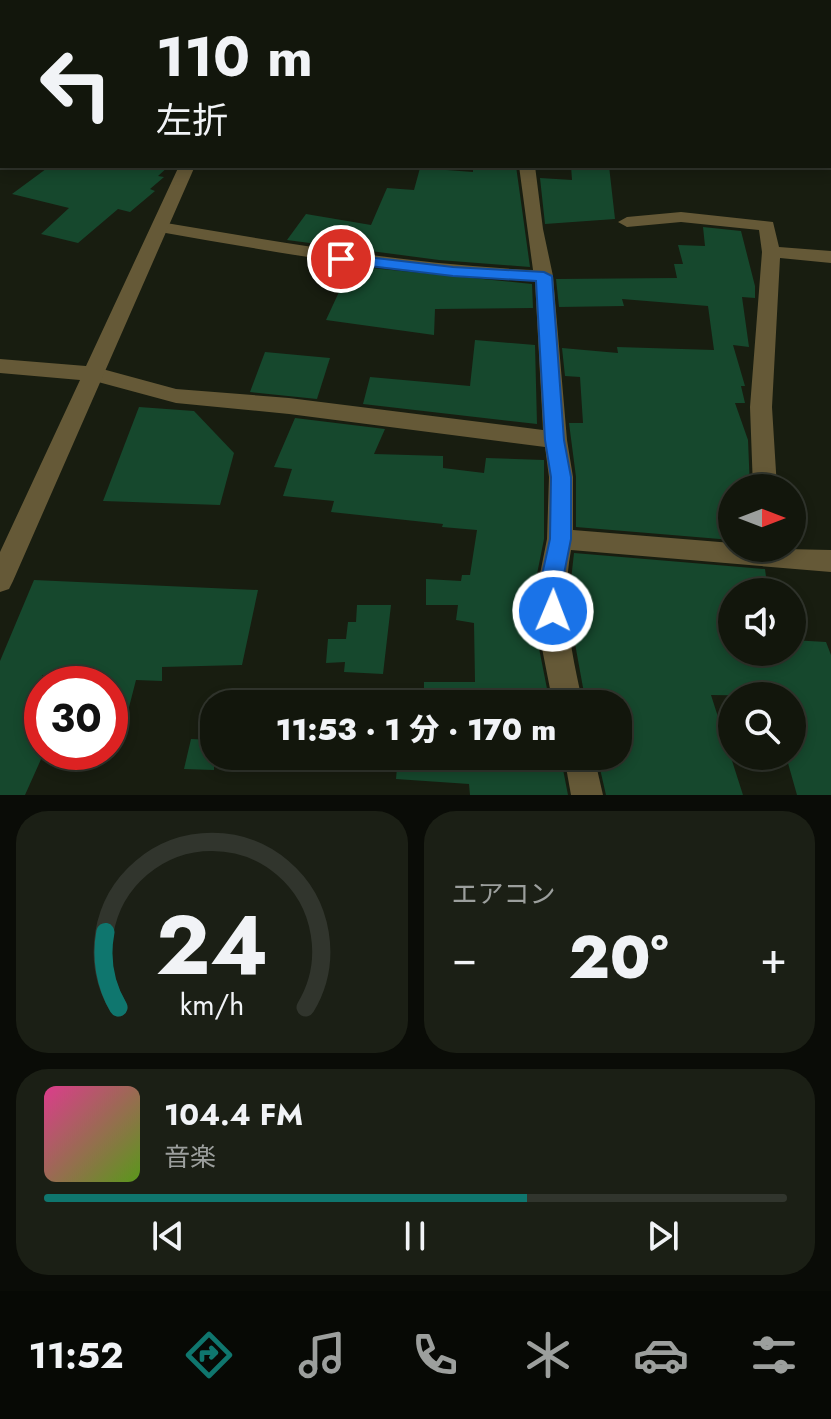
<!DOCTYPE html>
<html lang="ja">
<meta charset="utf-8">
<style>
body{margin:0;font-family:Jost,"Noto Sans JP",sans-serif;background:#1b1f15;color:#f1f3f6;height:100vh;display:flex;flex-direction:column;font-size:30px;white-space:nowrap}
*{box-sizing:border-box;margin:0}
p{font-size:26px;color:#9c9f9d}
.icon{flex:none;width:44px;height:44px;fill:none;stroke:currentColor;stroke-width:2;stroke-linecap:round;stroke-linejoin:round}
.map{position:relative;height:795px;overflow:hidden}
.sheet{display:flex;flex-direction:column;gap:16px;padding:16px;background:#0a0c07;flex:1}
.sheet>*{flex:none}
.hud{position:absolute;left:0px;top:0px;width:832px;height:168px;box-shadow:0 4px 12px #0003,0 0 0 2px #31352d;background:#12160c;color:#f1f3f6;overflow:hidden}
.needle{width:52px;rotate:90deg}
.controls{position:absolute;left:718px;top:474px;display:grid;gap:16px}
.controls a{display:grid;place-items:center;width:88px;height:88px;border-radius:50%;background:#12160c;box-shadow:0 4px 12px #0003,0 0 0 2px #31352d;font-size:40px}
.speed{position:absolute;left:24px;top:666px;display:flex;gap:16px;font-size:40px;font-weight:700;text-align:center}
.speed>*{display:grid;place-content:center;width:104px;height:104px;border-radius:50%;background:#12160c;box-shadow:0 4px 12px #0003,0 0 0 2px #31352d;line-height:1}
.speed .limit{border:12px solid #d22;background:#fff;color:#111}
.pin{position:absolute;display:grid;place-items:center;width:68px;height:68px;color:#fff;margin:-34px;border:4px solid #fff;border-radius:50%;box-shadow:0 2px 8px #0007}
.me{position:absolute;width:88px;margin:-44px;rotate:1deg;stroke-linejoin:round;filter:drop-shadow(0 0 6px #0008)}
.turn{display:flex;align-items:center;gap:28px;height:168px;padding:0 24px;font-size:36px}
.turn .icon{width:104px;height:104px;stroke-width:2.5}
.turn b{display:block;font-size:56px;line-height:68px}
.big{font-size:60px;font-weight:800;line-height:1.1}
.sheet .widget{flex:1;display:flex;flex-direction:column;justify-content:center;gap:12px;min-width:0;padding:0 28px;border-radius:32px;background:#1b1f15}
.sheet .dial{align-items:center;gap:0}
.dial svg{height:208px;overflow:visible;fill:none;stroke:#31352d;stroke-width:7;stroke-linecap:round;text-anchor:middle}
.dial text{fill:#f1f3f6;stroke:none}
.song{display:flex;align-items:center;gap:24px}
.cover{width:96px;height:96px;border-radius:12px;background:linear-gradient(135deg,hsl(330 70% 55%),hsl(90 70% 35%))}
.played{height:8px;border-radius:4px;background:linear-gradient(90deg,#0f766e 65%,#31352d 65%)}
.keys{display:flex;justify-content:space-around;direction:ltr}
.heat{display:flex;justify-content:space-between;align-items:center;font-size:44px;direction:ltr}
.sheet .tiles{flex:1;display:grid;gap:16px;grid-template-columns:1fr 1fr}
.widget:last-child{grid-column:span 2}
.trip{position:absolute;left:200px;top:690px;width:432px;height:80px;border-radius:32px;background:#12160c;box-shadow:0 4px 12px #0003,0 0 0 2px #31352d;font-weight:800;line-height:80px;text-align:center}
.dock{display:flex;height:128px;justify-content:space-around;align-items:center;background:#070905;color:#9c9f9d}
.dock .icon{width:56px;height:56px}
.dock .on{color:#0f766e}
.dock b{font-size:36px;color:#f1f3f6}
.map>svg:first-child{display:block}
.building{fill:#16482d}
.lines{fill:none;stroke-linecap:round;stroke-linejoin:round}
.minor{fill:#655937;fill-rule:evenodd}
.tertiary{fill:#655937;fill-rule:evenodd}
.route{fill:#1a73e8;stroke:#114b97;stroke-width:2}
</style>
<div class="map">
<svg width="831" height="795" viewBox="0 0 831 795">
<rect width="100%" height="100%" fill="#181d10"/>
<g class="building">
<path d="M50 166H169L158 176 164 177 150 189 155 191 130 212 118 209 78 243 41 234 69 208 12 194Z"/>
<path d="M473 166H516L530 267 439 260 287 240 306 214 371 225 387 188 414 190 420 168 473 172Z"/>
<path d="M571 166H609L615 219 545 224 540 178 572 180Z"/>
<path d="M703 227 741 231 755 286V298L742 297 749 347 733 345 745 386H741L745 403H735L748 440 750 488H732V540L576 527V477L569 423H583L580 377 565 376 562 348 618 353 617 347 714 350 708 306 622 299 624 306 559 307 556 279 677 278 674 264H683L678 245 705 246Z"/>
<path d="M351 266 532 284 533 308 435 309 434 335 326 320Z"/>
<path d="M475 340 535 345 537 424 363 404 370 377 470 386Z"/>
<path d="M265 352 330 358 317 399 250 392Z"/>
<path d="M139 407 194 411 234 453 220 505 103 501Z"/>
<path d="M295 418 385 429 374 454 443 456V468L484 473 486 458 544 460V539L535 584 537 638 550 704H424V682H475L474 623 456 620 458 605H426V579L461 581 462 575H470L477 530 442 527 443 524 331 512 334 501 283 496 292 469 274 467Z"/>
<path d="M574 553 765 569 768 592H732V652H792V640L826 642 831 655V795H797L786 756H792V696L711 695 743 795H606L598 760 618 756V704H586L572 627 570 589Z"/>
<path d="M34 580 258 590 242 665 162 667V681L136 680 118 750 110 748V679L42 675V757L25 795H0V661Z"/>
<path d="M357 605H391L383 674 344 672 345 662 326 663 328 639H346L348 622H356Z"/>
<path d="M191 739 214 740V770L184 769Z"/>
<path d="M398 756 561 759 568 795H470L469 784 396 779Z"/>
</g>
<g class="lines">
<g class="minor">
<rect x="514" y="0" width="12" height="2"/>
<path d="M732 0H751L752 2H733Z"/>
<path d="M776 0H792L793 2H777Z"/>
<rect x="830" y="8" width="1" height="8"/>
<rect x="830" y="71" width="1" height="11"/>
<path d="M519 166H535L543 229 553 276 567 440 573 477V530L732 543V548L831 550V572L571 550C561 604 571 651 583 704H553L540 638 538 584 547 539 549 477 545 447 289 414 176 403 87 379 84 374 87 369 95 367 176 389 289 398 543 430 535 281C407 276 286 254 160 232L151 227 160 222C284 243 406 264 533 270Z"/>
<path d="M681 212 773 222 779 247 831 251V263L780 258 772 407 777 488H753L750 407 762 252 759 230 681 222 627 227 618 222 627 217Z"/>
<path d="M564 756H594L603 795H571Z"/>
</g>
<path class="tertiary" d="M179 166H195L13 581 9 589 0 592V552L80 380 0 373V359L86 366Z"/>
</g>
<path class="route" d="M341 254 453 267 544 272 552 276 564 440 571 477V539L562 584 564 611 561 618 553 621 545 618 540 584 550 539 551 477 545 440 536 281 453 276 336 262V255Z"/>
</svg>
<div class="controls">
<a><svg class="needle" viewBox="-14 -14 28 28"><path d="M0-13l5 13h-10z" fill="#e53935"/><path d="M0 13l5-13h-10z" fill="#9c9f9d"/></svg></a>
<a><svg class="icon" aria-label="sound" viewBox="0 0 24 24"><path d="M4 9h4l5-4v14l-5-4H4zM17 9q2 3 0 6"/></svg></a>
<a><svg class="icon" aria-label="search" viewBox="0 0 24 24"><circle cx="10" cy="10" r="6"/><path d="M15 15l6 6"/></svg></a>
</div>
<div class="speed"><div class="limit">30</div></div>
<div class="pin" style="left:341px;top:259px;background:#d93025"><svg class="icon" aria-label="arrive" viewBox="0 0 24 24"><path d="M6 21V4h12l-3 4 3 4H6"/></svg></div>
<svg class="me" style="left:553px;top:611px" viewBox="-20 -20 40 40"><circle r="17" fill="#1a73e8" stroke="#fff" stroke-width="3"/><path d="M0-11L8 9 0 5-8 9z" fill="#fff"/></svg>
<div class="trip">11:53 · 1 分 · 170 m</div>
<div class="hud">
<div class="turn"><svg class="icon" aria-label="left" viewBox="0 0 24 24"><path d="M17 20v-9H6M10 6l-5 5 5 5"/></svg><div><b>110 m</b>左折</div></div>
</div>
</div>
<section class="sheet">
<div class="tiles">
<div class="widget dial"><svg viewBox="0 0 100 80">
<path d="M14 69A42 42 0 1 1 86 69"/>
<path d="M14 69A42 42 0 0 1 9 40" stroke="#0f766e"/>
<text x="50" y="56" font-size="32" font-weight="700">24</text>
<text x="50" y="72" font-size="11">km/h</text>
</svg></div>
<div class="widget"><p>エアコン</p>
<div class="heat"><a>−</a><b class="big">20°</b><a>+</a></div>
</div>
<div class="widget">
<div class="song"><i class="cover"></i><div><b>104.4 FM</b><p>音楽</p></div></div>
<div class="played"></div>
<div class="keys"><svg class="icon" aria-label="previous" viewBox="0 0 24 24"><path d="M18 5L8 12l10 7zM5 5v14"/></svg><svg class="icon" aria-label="pause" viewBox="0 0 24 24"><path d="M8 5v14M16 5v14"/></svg><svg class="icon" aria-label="next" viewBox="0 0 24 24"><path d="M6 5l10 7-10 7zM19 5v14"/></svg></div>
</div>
</div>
</section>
<nav class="dock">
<b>11:52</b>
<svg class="icon on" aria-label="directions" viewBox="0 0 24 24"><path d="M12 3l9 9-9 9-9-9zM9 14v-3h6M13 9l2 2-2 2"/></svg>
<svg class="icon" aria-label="music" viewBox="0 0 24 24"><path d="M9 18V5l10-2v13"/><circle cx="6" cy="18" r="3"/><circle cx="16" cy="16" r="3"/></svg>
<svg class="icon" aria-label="phone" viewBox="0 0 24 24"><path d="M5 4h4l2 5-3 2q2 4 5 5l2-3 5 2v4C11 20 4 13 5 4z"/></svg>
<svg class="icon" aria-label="climate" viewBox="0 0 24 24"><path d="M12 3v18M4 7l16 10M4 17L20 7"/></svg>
<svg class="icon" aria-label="car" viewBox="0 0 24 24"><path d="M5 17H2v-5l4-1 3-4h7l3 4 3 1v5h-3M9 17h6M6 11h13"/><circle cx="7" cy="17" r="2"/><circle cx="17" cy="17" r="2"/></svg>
<svg class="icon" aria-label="filters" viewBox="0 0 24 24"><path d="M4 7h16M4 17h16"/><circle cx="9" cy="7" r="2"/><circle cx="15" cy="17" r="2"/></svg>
</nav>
